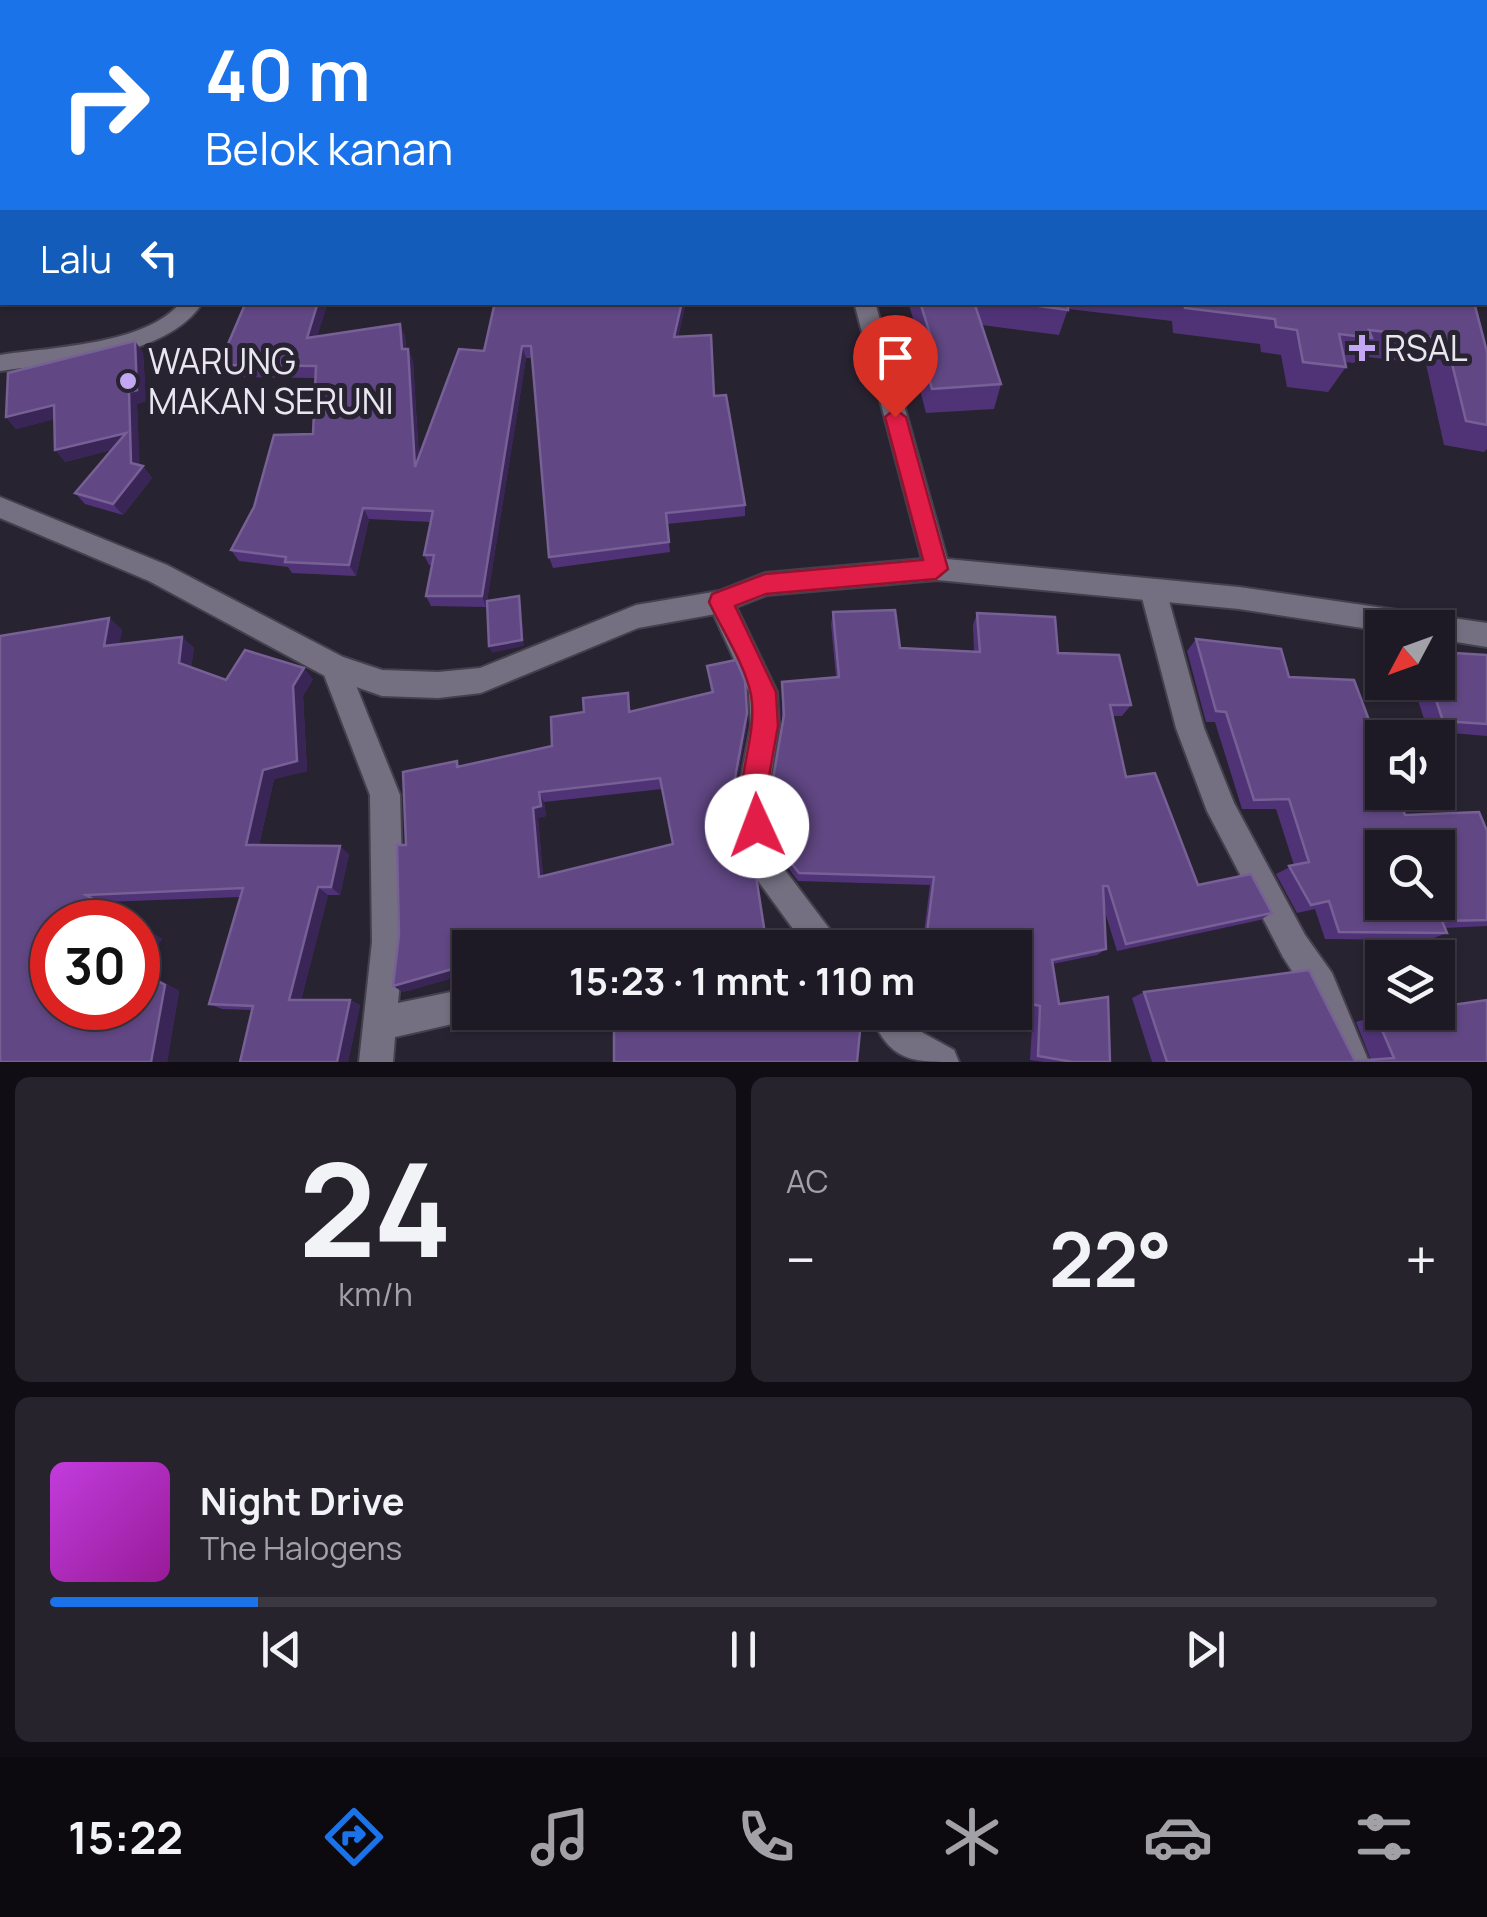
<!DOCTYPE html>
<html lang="id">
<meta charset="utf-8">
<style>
body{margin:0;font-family:Manrope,sans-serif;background:#26232d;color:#f1f3f6;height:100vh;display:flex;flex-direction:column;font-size:38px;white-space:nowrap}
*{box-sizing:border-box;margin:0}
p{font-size:32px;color:#a1a1a7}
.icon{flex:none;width:55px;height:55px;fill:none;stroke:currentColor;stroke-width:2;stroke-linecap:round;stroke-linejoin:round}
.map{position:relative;height:1062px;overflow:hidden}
.details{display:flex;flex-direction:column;gap:15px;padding:15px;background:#100e14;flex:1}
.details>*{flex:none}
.banner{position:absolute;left:0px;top:0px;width:1488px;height:305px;box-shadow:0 2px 8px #0004,0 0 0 2px #3c3842;background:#1a73e8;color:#fff;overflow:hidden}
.needle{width:65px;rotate:229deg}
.tools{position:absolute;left:1365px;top:610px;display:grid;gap:20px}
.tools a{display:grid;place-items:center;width:90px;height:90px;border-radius:0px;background:#1e1a25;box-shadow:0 2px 8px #0004,0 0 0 2px #3c3842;font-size:50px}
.speed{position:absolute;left:30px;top:900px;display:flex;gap:20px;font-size:50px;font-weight:700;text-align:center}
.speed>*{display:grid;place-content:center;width:130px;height:130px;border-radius:50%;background:#1e1a25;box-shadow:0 2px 8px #0004,0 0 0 2px #3c3842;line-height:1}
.speed .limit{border:15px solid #d22;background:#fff;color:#111}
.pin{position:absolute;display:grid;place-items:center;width:85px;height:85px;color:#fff;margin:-102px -42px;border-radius:50% 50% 50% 0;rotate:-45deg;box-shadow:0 0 10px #0007}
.pin .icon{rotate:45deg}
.me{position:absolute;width:110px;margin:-55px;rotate:358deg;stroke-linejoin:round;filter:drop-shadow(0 0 8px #0008)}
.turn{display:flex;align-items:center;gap:35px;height:210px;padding:0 40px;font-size:45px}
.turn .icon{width:130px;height:130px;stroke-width:2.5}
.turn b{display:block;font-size:70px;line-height:85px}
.then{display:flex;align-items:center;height:95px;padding:0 40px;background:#0003;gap:20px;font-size:38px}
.big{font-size:75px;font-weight:700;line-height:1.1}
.details .tile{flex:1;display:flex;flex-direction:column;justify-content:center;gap:15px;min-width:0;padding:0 35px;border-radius:15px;background:#26232d}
.details .dial{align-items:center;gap:0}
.dial b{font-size:130px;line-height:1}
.song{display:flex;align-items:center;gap:30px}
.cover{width:120px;height:120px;border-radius:15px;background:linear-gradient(135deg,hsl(290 70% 55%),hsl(300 70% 35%))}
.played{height:10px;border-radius:5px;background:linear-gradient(90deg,#1a73e8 15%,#3c3842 15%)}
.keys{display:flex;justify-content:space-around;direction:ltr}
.heat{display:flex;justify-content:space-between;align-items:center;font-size:55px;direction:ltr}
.details .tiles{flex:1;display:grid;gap:15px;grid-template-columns:1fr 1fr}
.tile:last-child{grid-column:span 2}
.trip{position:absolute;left:452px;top:930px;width:580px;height:100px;border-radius:0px;background:#1e1a25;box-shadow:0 2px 8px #0004,0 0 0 2px #3c3842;font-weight:700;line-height:100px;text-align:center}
.dock{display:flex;height:160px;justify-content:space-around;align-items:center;background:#0c0a0f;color:#a1a1a7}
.dock .icon{width:70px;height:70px}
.dock .active{color:#1a73e8}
.dock b{font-size:45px;color:#f1f3f6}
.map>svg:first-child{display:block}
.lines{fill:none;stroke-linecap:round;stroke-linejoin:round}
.service-casing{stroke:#45404d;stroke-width:3}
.minor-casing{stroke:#45404d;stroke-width:4}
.tertiary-casing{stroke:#45404d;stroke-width:4}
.service{fill:#757081;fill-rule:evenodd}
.minor{fill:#757081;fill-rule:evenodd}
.tertiary{fill:#757081;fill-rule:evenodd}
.wall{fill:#503377;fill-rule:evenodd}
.shaded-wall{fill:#392556}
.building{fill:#614784;stroke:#766095;stroke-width:2.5;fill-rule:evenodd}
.route{fill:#e11d48;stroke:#92132f;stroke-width:2.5}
.poi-dot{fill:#c2a8f2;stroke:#282331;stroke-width:4}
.labels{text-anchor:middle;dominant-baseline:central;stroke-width:10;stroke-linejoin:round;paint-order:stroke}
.poi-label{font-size:35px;fill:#e9e6f0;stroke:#282331;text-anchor:start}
</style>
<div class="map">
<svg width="1487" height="1062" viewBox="0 0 1487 1062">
<rect width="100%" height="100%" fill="#282331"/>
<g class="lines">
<defs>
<g id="service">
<path d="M1168 0H1180L1181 2H1170Z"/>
<rect x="1485" y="49" width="2" height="8"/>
<rect x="1485" y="173" width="2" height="8"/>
<path d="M1485 241 1487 242V252L1485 251Z"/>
</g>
<g id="minor">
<path d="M181 302H203C167 359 61 362 0 371V355C51 347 147 345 181 302Z"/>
<path d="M1153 579 1162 582 1166 590 1204 728 1234 803 1305 935 1332 973 1369 1062H1335L1308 996 1283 957 1207 811 1176 728 1140 590 1144 582Z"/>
<path d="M721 591 730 594 777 692 779 725 769 788 775 857 844 948H807L745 863 739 788 751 725 749 692 708 602 712 594Z"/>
<path d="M335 655 345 658 400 795 404 942 398 1003 470 988V1012H483L470 1020 395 1037 393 1062H359L372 942 370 795 321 667 325 658Z"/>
<path d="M869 1012H906L923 1033 954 1050 959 1062C910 1062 890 1062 869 1012Z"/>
</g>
<g id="tertiary">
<path d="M767 0H783L784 2H768Z"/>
<path d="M854 302H875L947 559 1239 587 1487 623V647L1438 639V628H1382V631L1239 609 937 580 767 595 721 613 638 628 481 693 438 698 382 696 325 676 149 581 0 518V497L167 565 343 657 382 670 438 672 480 668 636 605 719 591 765 573 922 559Z"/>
</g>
</defs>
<use href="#service" class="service-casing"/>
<use href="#minor" class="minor-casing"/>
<use href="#tertiary" class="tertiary-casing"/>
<use href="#service" class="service"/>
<use href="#minor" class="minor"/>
<use href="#tertiary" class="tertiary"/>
</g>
<g class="wall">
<path d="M843 0H1166L1167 2H844Z"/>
<path d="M1485 54 1487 55V148H1485Z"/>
<path d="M328 302 317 336 400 324 405 336 406 349H408L413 361 419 458 484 351 495 302H686L678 337 714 396 745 505V516L667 524 670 552 553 568 549 557 532 358H526L486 607 431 606 426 596 432 565H429L424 555 431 522 369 519 356 576 292 573 288 567 239 561 231 550 313 434 315 378 226 377 219 365Z"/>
<path d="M908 302H1474L1487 352V449L1484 452 1444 445 1426 364 1359 356 1354 363 1345 362 1346 367 1328 392 1287 387 1281 355 1261 352 1260 344 1173 333 1172 321 1068 309 1059 335 982 325 1001 384 994 409 926 413 913 363 919 338Z"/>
<path d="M135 341 143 353 146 401 137 404 139 465 143 466 152 478 123 515 85 504 75 493 111 450 65 462 54 419 16 429 6 417Z"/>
<path d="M833 612 900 648 974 652 973 625 977 613 1058 653 1131 705 1122 716H1113L1126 777 1198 885 1272 913 1260 920 1117 951 1104 909 1106 949 1097 955 1052 964 1059 1004 1110 1062H1044L1030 1060 1033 1011 1015 1007V948H922L930 885 798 881 779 856 773 788 782 722V682L836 677 831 624Z"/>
<path d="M109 618 122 630 119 644 182 637 194 648 191 667 226 680 313 679 303 696 307 771 274 779 259 845 349 854 340 895H328L301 1000H350L360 1005 348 1062H240L252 1010 222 1009 209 1004 241 897 102 902 135 922H52L138 924 162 939 140 969 179 991 167 1062H0Z"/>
<path d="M1196 639 1289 677 1405 815 1487 831V926L1444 928 1447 933 1429 940 1325 939 1315 909 1297 913 1276 874 1294 865 1276 809H1242L1215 722H1206L1187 651Z"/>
<path d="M1487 655V736L1428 731 1412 682H1438Z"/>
<path d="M707 666 747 713V725L736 786 741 854 765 934 764 941 723 948H470V973L403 992 406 845 457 761 460 766 552 746 584 712 628 693 631 712 711 692ZM662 789 673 844 543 876 538 818 546 816 544 802Z"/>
<path d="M1144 992 1355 1061 1371 1060 1356 1022 1376 1016 1487 1062H1152L1132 998Z"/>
</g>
<g class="shaded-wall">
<path d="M318 302H328L313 350 307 338Z"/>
<path d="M682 302H686L675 349 674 337Z"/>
<path d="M400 324 405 336 407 361 402 349Z"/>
<path d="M135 341 143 353 146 401 137 404 140 471 143 466 152 478 123 515 113 504 131 463 130 445 65 462 55 450 129 392Z"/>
<path d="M522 346 526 358 486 607 482 596Z"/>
<path d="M408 349 413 361 420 479 415 467Z"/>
<path d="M54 405 64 417 16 429 6 417Z"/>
<path d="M363 508 369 519 356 576 349 565Z"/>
<path d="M519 596 521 603 524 646 492 653 489 646Z"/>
<path d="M109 618 122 630 117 658 104 646Z"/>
<path d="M182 637 194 648 190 674 179 663Z"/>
<path d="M304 668 313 679 303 696 307 771 274 779 257 853 246 845 263 770 293 686Z"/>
<path d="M747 713V725L735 788V778Z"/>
<path d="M539 792 544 802 546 816 538 818 544 886 539 877 533 808Z"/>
<path d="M340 846 349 854 340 895 331 887Z"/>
<path d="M318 887 328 895 300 1005 289 1000Z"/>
<path d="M86 895 102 902 135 922H132Z"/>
<path d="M138 924 162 939 140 969 179 991 167 1062H151L138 970Z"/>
<path d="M470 964V973L403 992 393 986Z"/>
<path d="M350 1000 360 1005 348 1062H337Z"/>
</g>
<g class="building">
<path d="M692 0H774V2H693Z"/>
<path d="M856 0H1103L1106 2H857Z"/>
<path d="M1110 0H1166L1167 2H1110Z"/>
<path d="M1485 54 1487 55V131H1485Z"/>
<path d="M246 302H318L307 338 400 324 402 349H408L415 467 459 349 484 351 495 302H682L674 337 711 335 714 396 726 395 745 505 666 513 669 542 549 557 531 346H522L482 596H426L434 555H424L433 511 363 508 349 565 285 562 286 557 231 550 254 507 274 435 313 434 316 366 219 365Z"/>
<path d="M920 302H974L1001 384 932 389 918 338 931 337Z"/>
<path d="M1011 302H1068V310Z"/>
<path d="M1185 302H1474L1487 352V425L1466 421 1446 339 1369 330 1372 338 1339 334 1346 367 1303 362 1297 330 1276 327 1275 319 1185 308Z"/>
<path d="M135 341 137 390 129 392 131 463 143 466 113 504 75 493 126 433 55 450 54 405 6 417 8 373Z"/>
<path d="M519 596 522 640 489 646 487 601Z"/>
<path d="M895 610 900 648 980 652 977 613 1055 617 1058 653 1119 655 1131 705H1110L1126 777 1155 773 1198 885 1251 874 1272 913 1126 944 1108 886H1103L1106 949 1052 960 1059 1004 1108 997 1110 1062H1073L1038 1056 1040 1006 1015 1000V948H925L934 877 799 873 779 847 773 779 784 715 782 682 839 677 833 612Z"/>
<path d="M109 618 104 646 182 637 179 663 226 680 245 650 304 668 293 686 297 761 263 770 246 845 340 846 331 887H318L289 1000H350L337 1062H240L253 1006 209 1004 243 888 86 895 132 922H52V1008H138V970L165 985 151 1062H0V636Z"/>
<path d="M1196 639 1281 649 1289 677 1354 680 1382 755V792H1397L1405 815 1479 812 1487 831V920L1442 921 1447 933 1339 932 1329 901 1311 905 1289 866 1309 862 1289 799 1254 800 1226 712 1216 711ZM1382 848H1438V902H1382Z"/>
<path d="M1438 652 1487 655V724L1443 721 1430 682H1438Z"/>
<path d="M736 660 745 681 747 713 735 778 741 854 756 876 765 934 695 944V948H470V964L393 986 399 935 397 845H406L403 772 457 761V767L552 746 551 717 584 712 583 698 628 693 629 712 713 692 707 666ZM660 778 673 844 539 877 533 808 541 806 539 792Z"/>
<path d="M138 926 148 932 138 947Z"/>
<path d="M1309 970 1355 1061 1394 1058 1376 1016 1399 1012H1438V1007L1487 1000V1062H1167L1144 992Z"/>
<path d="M614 1012H743L860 1031 857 1062H614Z"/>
</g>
<path class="route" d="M895 409 906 417 948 569 936 579 766 594 735 606 776 692 778 726 767 788 771 826 767 835 757 839 747 835C728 789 759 742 751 695 745 664 722 630 709 602L712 594 765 574 923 560 885 417Z"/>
<g class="poi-dot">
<path d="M1357 333h10v10h10v10h-10v10h-10v-10h-10v-10h10z"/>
<circle cx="128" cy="381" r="10"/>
</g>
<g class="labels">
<g class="poi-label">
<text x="1384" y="348">RSAL</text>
<text x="148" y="361">WARUNG<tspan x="148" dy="40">MAKAN SERUNI</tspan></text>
</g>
</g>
</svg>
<div class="tools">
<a><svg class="needle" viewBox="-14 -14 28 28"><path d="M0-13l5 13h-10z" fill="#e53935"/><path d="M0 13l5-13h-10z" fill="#a1a1a7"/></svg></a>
<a><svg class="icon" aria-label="sound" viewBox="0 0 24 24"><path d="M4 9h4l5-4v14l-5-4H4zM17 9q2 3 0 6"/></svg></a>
<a><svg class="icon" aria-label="search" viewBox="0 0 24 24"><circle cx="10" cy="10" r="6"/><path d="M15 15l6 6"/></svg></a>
<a><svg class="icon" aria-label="layers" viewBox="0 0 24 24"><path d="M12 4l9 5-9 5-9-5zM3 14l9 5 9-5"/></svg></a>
</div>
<div class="speed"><div class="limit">30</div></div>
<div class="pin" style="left:895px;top:417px;background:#d93025"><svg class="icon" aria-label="arrive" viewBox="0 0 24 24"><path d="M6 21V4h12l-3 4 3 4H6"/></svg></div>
<svg class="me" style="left:757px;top:826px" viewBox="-20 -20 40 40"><circle r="19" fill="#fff"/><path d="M0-13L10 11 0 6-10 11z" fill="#e11d48"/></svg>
<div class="trip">15:23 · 1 mnt · 110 m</div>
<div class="banner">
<div class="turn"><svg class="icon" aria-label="right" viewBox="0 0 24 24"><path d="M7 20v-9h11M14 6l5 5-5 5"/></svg><div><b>40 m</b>Belok kanan</div></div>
<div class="then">Lalu<svg class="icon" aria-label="left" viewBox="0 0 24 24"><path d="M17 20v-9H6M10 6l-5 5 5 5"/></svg></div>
</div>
</div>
<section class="details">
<div class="tiles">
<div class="tile dial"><b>24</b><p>km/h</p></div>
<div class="tile"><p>AC</p>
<div class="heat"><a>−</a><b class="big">22°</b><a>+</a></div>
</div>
<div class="tile">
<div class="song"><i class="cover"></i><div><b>Night Drive</b><p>The Halogens</p></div></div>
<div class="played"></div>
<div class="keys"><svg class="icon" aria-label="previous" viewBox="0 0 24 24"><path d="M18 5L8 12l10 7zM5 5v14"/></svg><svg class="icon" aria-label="pause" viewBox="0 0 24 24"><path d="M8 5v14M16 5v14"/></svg><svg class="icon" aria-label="next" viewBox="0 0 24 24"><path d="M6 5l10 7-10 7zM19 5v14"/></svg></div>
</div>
</div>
</section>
<nav class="dock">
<b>15:22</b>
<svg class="icon active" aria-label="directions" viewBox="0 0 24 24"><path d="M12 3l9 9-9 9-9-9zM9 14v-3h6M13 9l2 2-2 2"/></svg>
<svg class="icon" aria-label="music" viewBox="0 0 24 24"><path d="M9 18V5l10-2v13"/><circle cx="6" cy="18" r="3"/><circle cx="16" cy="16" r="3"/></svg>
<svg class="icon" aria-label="phone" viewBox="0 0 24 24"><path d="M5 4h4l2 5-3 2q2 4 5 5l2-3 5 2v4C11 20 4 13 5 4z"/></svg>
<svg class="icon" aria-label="climate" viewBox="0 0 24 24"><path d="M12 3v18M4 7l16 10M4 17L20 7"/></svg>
<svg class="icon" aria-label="car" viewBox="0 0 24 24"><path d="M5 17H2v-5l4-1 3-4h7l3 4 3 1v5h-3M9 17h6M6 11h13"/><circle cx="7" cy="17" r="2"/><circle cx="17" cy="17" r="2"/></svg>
<svg class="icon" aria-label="filters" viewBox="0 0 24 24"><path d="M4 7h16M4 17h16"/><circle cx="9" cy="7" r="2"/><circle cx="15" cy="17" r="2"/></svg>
</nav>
